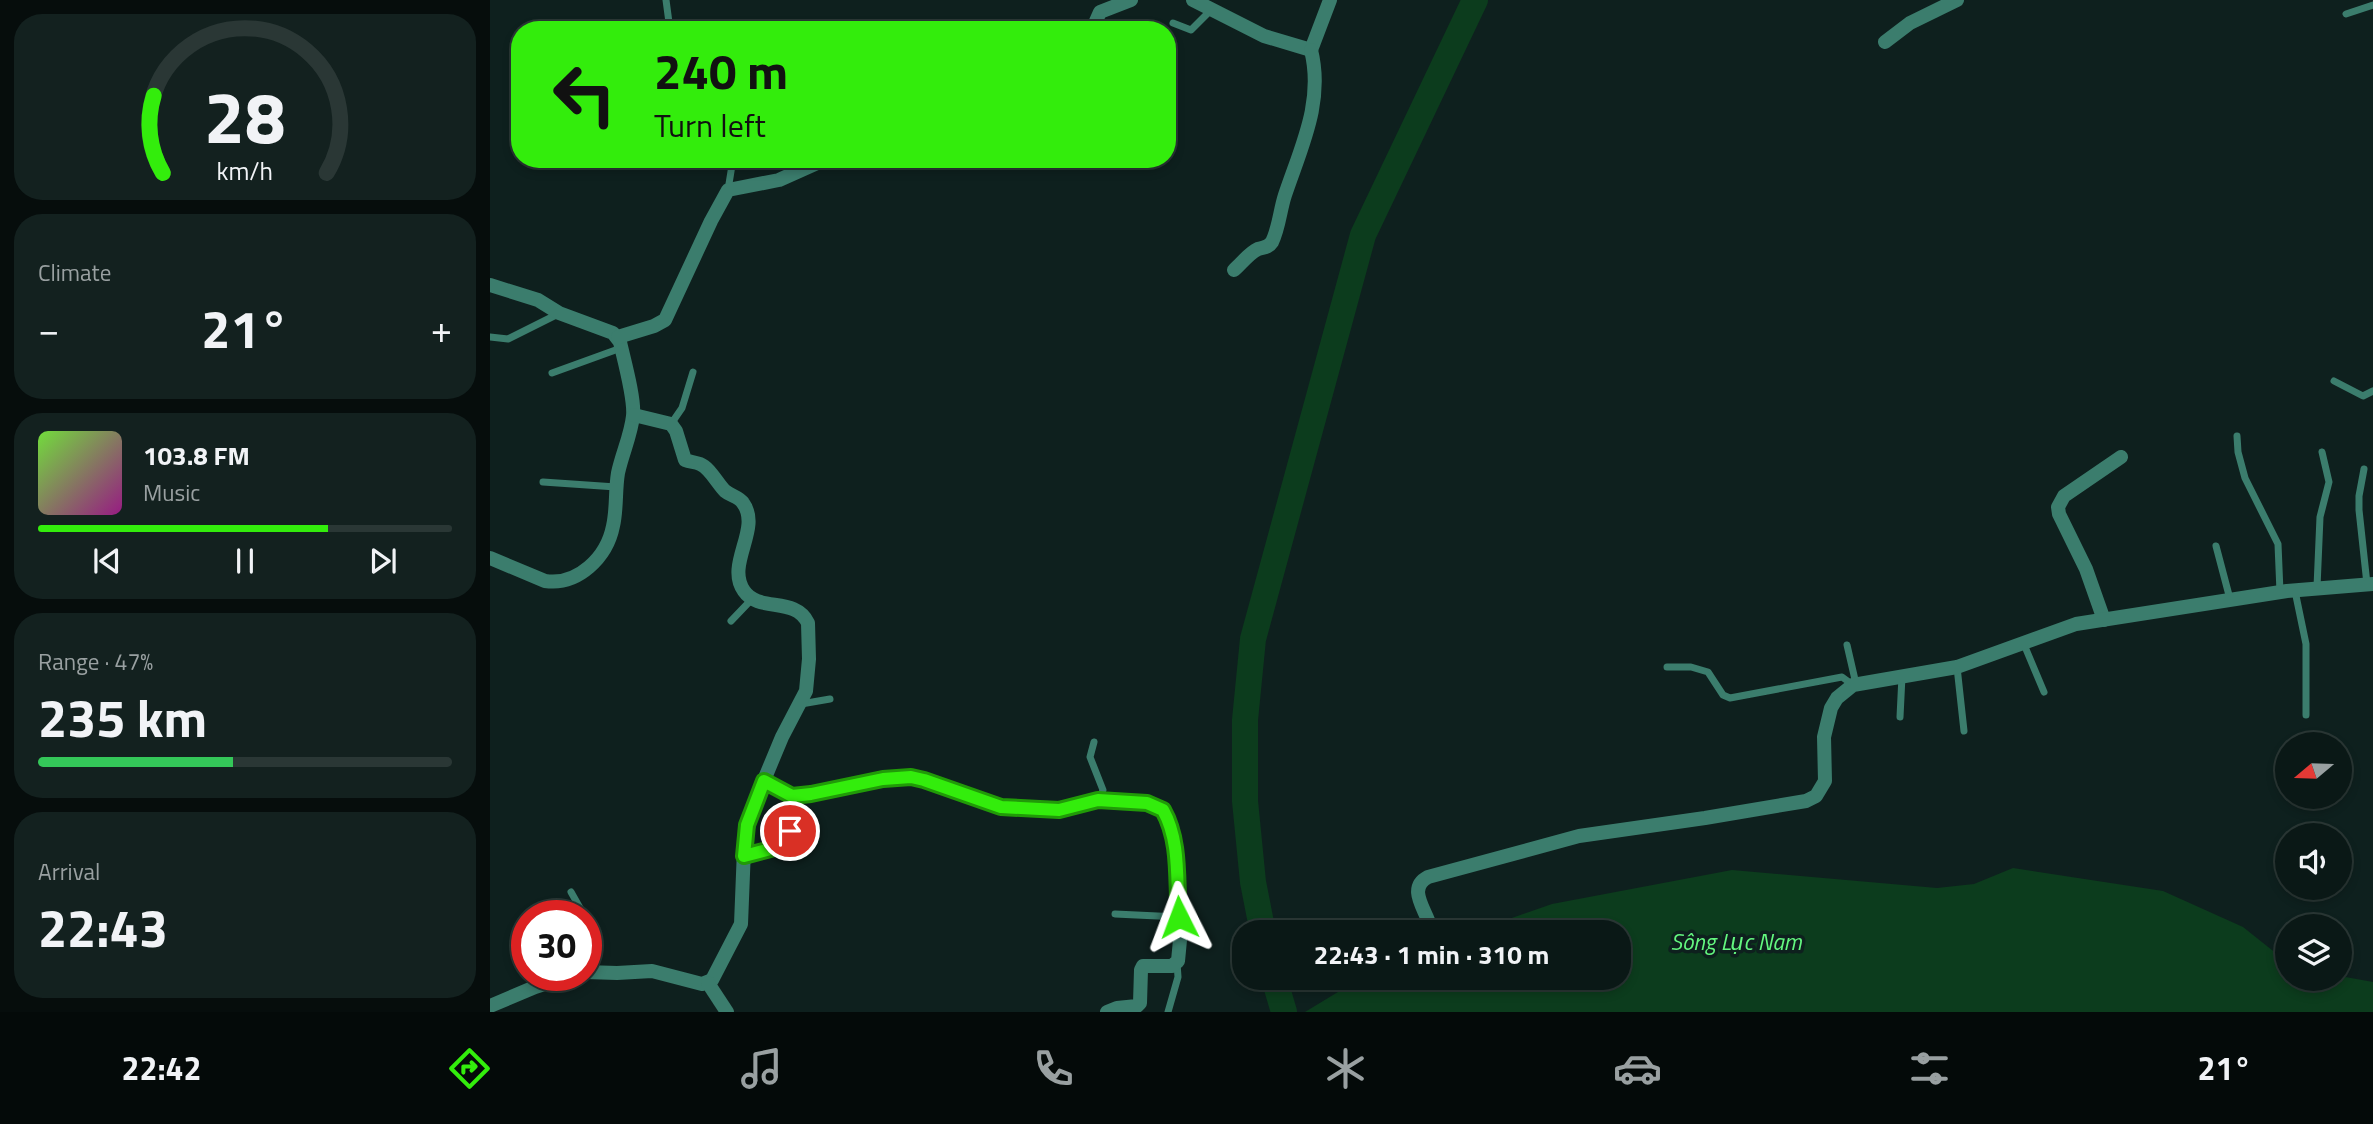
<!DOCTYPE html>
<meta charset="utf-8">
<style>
body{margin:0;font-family:"Titillium Web",sans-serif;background:#13211f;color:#f1f3f6;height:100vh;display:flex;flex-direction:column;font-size:26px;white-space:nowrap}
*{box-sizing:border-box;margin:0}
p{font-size:23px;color:#99a0a1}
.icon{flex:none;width:38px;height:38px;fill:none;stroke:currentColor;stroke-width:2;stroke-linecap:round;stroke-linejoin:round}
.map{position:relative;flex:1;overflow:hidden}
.sheet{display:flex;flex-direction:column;gap:14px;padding:14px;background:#060d0c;width:490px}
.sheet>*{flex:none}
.top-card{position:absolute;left:21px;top:21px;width:665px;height:147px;border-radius:28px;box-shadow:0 4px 10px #0003,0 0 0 2px #2a3735;background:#33ed0c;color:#111;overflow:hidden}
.needle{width:46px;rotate:251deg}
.fabs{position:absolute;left:1785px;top:732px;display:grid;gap:14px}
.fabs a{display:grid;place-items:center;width:77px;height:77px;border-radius:50%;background:#0a1816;box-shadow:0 4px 10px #0003,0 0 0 2px #2a3735;font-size:35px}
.speed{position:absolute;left:21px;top:900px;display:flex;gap:14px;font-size:35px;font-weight:700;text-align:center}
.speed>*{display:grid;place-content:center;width:91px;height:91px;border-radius:50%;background:#0a1816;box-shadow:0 4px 10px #0003,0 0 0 2px #2a3735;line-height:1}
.speed .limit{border:10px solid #d22;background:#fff;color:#111}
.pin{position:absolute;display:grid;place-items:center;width:60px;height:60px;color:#fff;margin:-30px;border:4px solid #fff;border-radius:50%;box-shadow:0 2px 7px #0007}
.me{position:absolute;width:77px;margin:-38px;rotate:357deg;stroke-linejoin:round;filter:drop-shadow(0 0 5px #0008)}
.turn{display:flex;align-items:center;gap:24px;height:147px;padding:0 28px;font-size:32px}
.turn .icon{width:91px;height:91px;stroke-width:2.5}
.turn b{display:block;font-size:49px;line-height:60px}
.big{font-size:52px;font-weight:700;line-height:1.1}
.sheet .widget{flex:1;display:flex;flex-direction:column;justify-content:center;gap:10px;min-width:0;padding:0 24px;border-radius:28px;background:#13211f}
.sheet .dial{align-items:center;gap:0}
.dial svg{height:182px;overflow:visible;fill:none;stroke:#2a3735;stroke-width:7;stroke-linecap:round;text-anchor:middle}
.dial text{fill:#f1f3f6;stroke:none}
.song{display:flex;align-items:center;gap:21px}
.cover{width:84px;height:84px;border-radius:10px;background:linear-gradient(135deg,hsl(100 70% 55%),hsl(310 70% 35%))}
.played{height:7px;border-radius:4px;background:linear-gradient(90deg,#33ed0c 70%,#2a3735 70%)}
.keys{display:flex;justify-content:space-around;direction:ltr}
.heat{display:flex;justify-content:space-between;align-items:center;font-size:38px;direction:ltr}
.charge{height:10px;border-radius:5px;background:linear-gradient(90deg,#34c759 47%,#2a3735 0)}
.trip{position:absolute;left:742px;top:920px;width:399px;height:70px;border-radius:28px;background:#0a1816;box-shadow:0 4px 10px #0003,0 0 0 2px #2a3735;font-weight:700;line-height:70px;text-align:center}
.tabs{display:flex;height:112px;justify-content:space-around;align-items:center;background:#040a09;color:#99a0a1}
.tabs .icon{width:49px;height:49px}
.tabs .current{color:#33ed0c}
.tabs b{font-size:32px;color:#f1f3f6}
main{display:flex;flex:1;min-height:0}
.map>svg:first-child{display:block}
.water{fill:#0c3c1d}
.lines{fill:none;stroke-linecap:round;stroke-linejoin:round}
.river{stroke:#0c3c1d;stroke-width:26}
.service{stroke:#3b7d6d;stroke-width:7}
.minor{stroke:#3b7d6d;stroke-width:14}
.route-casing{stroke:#219a08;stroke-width:18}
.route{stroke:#33ed0c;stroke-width:12}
.labels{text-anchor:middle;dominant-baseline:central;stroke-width:7;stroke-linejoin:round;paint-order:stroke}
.water-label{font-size:23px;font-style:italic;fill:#63f77f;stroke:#0e201e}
</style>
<main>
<section class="sheet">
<div class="widget dial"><svg viewBox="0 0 100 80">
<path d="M14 69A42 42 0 1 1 86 69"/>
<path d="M14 69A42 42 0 0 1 10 35" stroke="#33ed0c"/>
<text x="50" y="56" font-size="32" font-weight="700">28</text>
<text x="50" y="72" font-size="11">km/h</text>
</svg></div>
<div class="widget"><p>Climate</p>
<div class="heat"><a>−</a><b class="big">21°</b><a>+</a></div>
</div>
<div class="widget">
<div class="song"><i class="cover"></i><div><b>103.8 FM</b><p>Music</p></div></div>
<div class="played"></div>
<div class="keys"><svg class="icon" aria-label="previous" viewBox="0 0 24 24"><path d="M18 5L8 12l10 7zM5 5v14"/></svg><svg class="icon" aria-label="pause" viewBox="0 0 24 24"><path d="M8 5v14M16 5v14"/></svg><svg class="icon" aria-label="next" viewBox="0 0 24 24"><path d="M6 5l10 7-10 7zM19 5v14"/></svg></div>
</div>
<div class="widget"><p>Range · 47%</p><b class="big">235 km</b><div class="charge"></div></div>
<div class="widget"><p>Arrival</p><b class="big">22:43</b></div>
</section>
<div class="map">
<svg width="1883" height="1012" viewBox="0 0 1883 1012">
<rect width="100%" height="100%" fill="#0e201e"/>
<path class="water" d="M1523 868 1673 891 1753 927 1797 962V978H1850V976L1883 982V1012H815L871 978H1129V933H979L1062 904 1242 870 1447 888 1484 884Z"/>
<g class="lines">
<g class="river">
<path d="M773 933 763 882 755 801V720L763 639 873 235 985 0"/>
<path d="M784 978 794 1012"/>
</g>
<g class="service">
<path d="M176 0 180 30"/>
<path d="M1856 14 1883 5"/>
<path d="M683 23 701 30 721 10"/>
<path d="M238 190 243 159"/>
<path d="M0 337 18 339 68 314"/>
<path d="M62 373 131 348"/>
<path d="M1844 381 1873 396 1883 391"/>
<path d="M181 424 192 408 203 372"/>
<path d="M1747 436 1748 452 1755 478 1788 544 1790 592"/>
<path d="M1874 469 1869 496V510L1877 584"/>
<path d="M53 482 126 487"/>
<path d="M1726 546 1740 599"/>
<path d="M1827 587 1830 517 1839 482 1832 452"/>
<path d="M1805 591 1816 644V715"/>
<path d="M241 621 262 599"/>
<path d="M1533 642 1554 692"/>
<path d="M1357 645 1366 684"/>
<path d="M1177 667H1201L1218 672 1233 695 1240 698 1352 677 1363 685"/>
<path d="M1467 667 1474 731"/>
<path d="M311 704 340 699"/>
<path d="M1410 717 1412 676"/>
<path d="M604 742 600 757 613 790 609 800"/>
<path d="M254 856 288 847 307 818"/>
<path d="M81 892 94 915"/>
<path d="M625 914 689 917"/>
<path d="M96 921 99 943 96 960"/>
<path d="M678 1012 688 977 687 963"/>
</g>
<g class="minor">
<path d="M703 0 774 36 821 50 840 0"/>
<path d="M602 30 610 12 641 0"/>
<path d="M1395 42 1420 23 1467 0"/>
<path d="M744 270C751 264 759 253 768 249 774 247 778 248 782 242 789 228 790 210 795 195 811 147 834 102 821 50"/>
<path d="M0 285 48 300 69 313 123 333 130 342C134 360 145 399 143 416 141 435 132 454 128 473 125 491 127 509 123 526 117 557 88 586 55 581L0 558"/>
<path d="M128 337 164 326 175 320 221 221 238 190 289 180 327 163 347 159"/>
<path d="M1614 620 1596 569 1569 514 1568 507 1574 496 1631 457"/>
<path d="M274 781 302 796 321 794 403 777H420L434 780 511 807 569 810 608 800 657 803 673 810 685 845 690 940 688 961 682 966H653L651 970 650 1003 647 1006 627 1008 617 1012"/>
<path d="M938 920C932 905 919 887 938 877L1089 836 1215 818 1316 801 1326 796 1335 781 1334 737 1341 708 1347 698 1363 685 1467 667 1586 624 1797 591 1883 584"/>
<path d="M96 972 127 973 162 971 212 984 222 980 251 924 254 849 262 809 292 737 316 691 319 659 318 623C305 596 269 613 254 591 235 564 272 529 253 503 249 497 241 496 235 491 227 483 220 468 210 464 205 462 200 462 195 460L186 431 181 424 144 415"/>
<path d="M218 983 237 1012"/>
<path d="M0 1006 45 987 82 975"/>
</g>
</g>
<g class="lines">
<defs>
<path id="route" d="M300 831 288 847 254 856 257 825 274 781 302 796 321 794 393 779 421 777 434 780 511 807 569 810 608 800 657 803 673 810C691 842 686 882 689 917"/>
</defs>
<use href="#route" class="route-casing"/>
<use href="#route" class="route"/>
</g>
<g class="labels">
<g class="water-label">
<text x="1246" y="941">Sông Lục Nam</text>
</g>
</g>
</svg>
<div class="fabs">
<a><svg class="needle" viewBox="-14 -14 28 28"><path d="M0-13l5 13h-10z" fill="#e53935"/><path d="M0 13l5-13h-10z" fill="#99a0a1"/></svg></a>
<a><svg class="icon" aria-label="sound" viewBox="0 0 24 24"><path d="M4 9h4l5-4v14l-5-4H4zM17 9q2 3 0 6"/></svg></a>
<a><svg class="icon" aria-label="layers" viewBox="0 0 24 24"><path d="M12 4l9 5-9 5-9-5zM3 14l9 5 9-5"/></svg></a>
</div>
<div class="speed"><div class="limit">30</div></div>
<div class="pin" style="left:300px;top:831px;background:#d93025"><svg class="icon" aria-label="arrive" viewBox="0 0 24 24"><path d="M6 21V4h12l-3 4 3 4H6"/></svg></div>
<svg class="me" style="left:689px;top:917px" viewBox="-20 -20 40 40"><path d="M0-17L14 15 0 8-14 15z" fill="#33ed0c" stroke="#fff" stroke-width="4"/></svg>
<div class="trip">22:43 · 1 min · 310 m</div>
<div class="top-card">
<div class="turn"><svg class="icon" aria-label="left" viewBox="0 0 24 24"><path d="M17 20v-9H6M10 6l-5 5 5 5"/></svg><div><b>240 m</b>Turn left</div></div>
</div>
</div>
</main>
<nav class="tabs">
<b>22:42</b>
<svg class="icon current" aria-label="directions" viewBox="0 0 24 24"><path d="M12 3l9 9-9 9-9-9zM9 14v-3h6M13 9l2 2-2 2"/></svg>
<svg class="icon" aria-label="music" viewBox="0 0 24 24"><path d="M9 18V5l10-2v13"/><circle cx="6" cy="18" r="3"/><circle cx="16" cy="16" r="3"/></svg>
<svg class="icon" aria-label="phone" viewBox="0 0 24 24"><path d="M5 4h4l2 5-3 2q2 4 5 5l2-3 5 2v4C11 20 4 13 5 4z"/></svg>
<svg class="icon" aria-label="climate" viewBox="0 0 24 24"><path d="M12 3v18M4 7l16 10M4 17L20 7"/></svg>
<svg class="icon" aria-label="car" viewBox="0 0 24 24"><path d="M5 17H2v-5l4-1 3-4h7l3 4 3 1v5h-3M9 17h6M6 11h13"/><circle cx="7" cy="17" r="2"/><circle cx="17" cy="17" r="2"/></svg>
<svg class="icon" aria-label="filters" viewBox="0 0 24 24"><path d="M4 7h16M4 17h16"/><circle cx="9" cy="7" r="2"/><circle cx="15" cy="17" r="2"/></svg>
<b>21°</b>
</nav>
